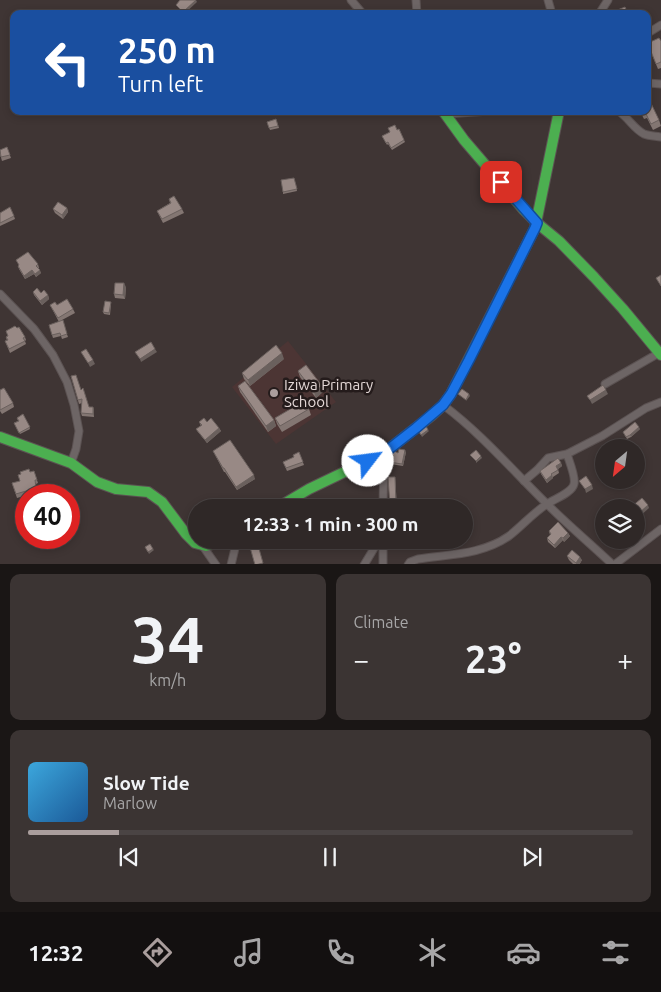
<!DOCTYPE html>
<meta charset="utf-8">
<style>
body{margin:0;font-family:Ubuntu,sans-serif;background:#3b3433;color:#f1f3f6;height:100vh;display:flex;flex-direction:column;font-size:19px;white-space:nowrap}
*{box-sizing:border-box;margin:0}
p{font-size:16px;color:#a7a6a7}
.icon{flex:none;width:28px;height:28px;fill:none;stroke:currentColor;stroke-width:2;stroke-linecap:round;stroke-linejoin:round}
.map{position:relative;height:564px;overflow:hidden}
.side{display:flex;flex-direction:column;gap:10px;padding:10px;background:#1a1615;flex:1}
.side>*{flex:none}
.hud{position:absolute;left:10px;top:10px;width:641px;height:105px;border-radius:10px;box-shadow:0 2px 8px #0003,0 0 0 1px #4a4444;background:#1a4fa0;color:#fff;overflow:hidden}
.needle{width:32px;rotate:209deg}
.buttons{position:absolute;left:595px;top:439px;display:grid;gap:10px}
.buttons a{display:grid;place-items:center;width:50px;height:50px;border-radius:50%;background:#2f2827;box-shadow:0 2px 8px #0003,0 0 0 1px #4a4444;font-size:25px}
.speed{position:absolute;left:15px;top:484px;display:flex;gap:10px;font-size:25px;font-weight:700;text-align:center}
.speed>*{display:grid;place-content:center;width:65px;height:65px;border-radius:50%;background:#2f2827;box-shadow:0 2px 8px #0003,0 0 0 1px #4a4444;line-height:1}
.speed .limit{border:8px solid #d22;background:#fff;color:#111}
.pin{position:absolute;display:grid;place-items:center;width:42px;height:42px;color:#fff;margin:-21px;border-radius:10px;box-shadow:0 2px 8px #0006}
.me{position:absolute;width:55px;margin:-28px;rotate:60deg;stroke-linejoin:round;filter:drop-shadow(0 0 4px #0008)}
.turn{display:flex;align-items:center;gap:18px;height:105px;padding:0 25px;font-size:22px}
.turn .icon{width:65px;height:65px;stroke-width:2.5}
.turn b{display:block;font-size:35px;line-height:42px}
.big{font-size:38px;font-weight:700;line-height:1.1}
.side .card{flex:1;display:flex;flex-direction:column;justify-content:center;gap:8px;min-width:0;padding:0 18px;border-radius:10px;background:#3b3433}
.side .dial{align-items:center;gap:0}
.dial b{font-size:65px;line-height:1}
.song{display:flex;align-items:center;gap:15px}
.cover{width:60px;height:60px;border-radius:8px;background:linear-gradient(135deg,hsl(200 70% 55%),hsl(210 70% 35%))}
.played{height:5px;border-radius:2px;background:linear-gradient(90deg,#aa9e9d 15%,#4a4444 15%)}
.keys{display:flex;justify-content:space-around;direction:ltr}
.heat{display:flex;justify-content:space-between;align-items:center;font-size:28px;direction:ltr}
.side .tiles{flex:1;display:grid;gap:10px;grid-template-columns:1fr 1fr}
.card:last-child{grid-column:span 2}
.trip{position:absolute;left:188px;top:499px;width:285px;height:50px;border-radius:25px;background:#2f2827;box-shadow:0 2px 8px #0003,0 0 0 1px #4a4444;font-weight:700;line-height:50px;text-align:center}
.menu{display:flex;height:80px;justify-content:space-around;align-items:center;background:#131010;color:#a7a6a7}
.menu .icon{width:35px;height:35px}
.menu .current{color:#aa9e9d}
.menu b{font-size:22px;color:#f1f3f6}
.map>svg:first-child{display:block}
.built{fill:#4c3534}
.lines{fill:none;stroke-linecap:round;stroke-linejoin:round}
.street-casing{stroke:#5b5252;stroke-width:9}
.fast-casing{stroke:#5b5252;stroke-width:12}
.street{stroke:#6d6565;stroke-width:7}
.fast{stroke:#4caf50;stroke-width:10}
.wall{fill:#837672}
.shaded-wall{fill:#6a605d}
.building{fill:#988985;stroke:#6a605d}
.route-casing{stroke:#114b97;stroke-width:12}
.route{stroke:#1a73e8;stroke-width:9}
.poi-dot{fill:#aa9e9d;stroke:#241b1b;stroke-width:2}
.labels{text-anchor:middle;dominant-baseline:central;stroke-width:5;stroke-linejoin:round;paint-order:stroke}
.poi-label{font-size:15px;fill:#e3d7d6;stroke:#241b1b;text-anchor:start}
</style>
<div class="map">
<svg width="661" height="565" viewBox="0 0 661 565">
<rect width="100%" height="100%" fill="#3f3534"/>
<path class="built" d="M288 341 336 402 276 444 232 387Z"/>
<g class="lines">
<defs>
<g id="street">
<path d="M351 0 363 14"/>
<path d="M416 0 417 14"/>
<path d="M548 0 552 14"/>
<path d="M599 14 608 0"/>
<path d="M648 33 661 25"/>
<path d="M648 83 661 84"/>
<path d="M618 111C628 117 634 129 644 134 649 136 655 136 661 137"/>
<path d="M559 112 570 111"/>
<path d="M445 114 490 111"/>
<path d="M0 294 34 329 53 355 67 382 74 405 79 431 76 449 71 463"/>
<path d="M605 384 659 353"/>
<path d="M443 405C482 434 513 471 548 505 569 526 591 544 613 565"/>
<path d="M524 481 537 470 548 458 567 454 602 436 646 408 661 402"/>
<path d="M383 508 384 453"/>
<path d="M202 545 216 565"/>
<path d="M231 565 237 540"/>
<path d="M364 565 379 540"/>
<path d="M383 565V540"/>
<path d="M408 565 410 562 418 559C449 554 482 555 509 536 522 526 533 513 547 504 554 499 572 493 574 484 576 477 569 461 567 454"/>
<path d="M614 565 661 529"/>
</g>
<g id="fast">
<path d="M443 111 464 140 524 210 537 223 559 241 594 277 623 309 661 355"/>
<path d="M0 437 71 463 97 482 116 489 148 492 162 502 186 534 195 543 206 546 224 540"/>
<path d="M277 508 309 489 384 453 431 416 443 405 451 394 535 228 559 111"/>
</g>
</defs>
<use href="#street" class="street-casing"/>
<use href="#fast" class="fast-casing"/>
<use href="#street" class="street"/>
<use href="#fast" class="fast"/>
</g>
<g class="wall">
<path d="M661 41V68L658 69 648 45Z"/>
<path d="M640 111H648L659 120 661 126 653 130 647 118 644 119Z"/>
<path d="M276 119 279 128 270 130 267 122Z"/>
<path d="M399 129 405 142 392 150 388 144 387 145 382 136Z"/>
<path d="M7 147 11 158 2 161 0 154Z"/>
<path d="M294 178 297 191 283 194V192Z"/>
<path d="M169 199 182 209 184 213 163 223 157 211 170 203Z"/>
<path d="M67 208 68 212 63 219 55 213 53 209Z"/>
<path d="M0 213 14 216 15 219 0 226Z"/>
<path d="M16 260 38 264 39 268H38L41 273 36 277 34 274 25 279 19 269 18 266 19 265Z"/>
<path d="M126 287 125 299 115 298 114 294Z"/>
<path d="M33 292 41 293 48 295 49 299 42 305 34 295Z"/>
<path d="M111 302V304L110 315 104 314 103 312Z"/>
<path d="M50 305H57L73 309 75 313 62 320 68 337 62 339 61 336 53 338 52 335 59 322Z"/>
<path d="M17 328 25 337 26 340 25 341 26 344 10 353 5 341H7L6 337 8 336 6 331Z"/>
<path d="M284 359 250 386 244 379 242 373Z"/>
<path d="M298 371 322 386 324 391 316 398 300 377Z"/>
<path d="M71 376 81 390 89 407H93L94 410V417L82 416 81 413 82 403 79 404Z"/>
<path d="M238 386 274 420 276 426 268 432 240 392Z"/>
<path d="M0 390 13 403 14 407 2 414 0 411Z"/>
<path d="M309 409 311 415 282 432 277 424 275 418Z"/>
<path d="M23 414 30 429 20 434 14 423 18 421 17 418Z"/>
<path d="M199 422H207L219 428 221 431 207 443 198 432 196 429 201 426Z"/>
<path d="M640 429 631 437 627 439 623 432Z"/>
<path d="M213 451 255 479 237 490 225 472H224Z"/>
<path d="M299 452 304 465 287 471 283 462 294 457Z"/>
<path d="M406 452 403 466 390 464 389 462 398 453Z"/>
<path d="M561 463 562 466 558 469 559 473 553 477V478L547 483 541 474 540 471Z"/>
<path d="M34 471 38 483 36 484 38 492 17 498 12 483 20 481 30 472Z"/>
<path d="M395 477 397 507 390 508V506Z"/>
<path d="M549 531 568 533 570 536 564 542 563 540 555 548 548 542 547 538 550 535Z"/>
<path d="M567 556 582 560 579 565H574L569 560Z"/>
</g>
<g class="shaded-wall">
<path d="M196 0 197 2 184 14 183 12Z"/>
<path d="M67 208 68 212 63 219 62 215Z"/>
<path d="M32 270 34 274 25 279 24 276Z"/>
<path d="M40 270 41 273 36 277 35 274Z"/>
<path d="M124 283 126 287 125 299 123 295Z"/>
<path d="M48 295 49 299 42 305 40 301Z"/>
<path d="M155 349 157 352 141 362 140 359Z"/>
<path d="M282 353 284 359 250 386 248 380Z"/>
<path d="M93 360 95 364 90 367 88 363Z"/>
<path d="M322 386 324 391 316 398 314 392Z"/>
<path d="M606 390 608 394 592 404 590 400Z"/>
<path d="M469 394 470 396 466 401V400Z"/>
<path d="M93 407 94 410V417L93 414Z"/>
<path d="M274 420 276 426 268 432 266 426Z"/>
<path d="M639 427 640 429 631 437 630 435Z"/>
<path d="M219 428 221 431 207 443 205 440Z"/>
<path d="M428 430 429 431 422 437 421 435Z"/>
<path d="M405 450 406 452 403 466 402 464Z"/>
<path d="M481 456 482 458 476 463V461Z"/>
<path d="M561 463 562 466 557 470 556 466Z"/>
<path d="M254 475 255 479 237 490 236 487Z"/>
<path d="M552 475 553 478 547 483 546 480Z"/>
<path d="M592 485 593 489 586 493 585 489Z"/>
<path d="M648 505 649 508 638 518 637 515Z"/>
<path d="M568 533 570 536 564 542 563 538Z"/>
<path d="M561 537 563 540 555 548 554 545Z"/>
<path d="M153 549 154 550 149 554 148 552Z"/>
<path d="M580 557 582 560 579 565H576V563Z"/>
</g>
<g class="building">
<path d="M180 0H196L183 12 176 5Z"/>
<path d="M625 7 628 14H616L615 11Z"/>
<path d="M659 38 661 41V62L656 64 648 44V43Z"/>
<path d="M648 97 659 120 651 124 645 112 642 113 641 111H648Z"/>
<path d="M276 119 278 126 269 128 267 122Z"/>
<path d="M395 125 397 130 399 129 404 140 391 148 388 142 386 143 382 136 390 132 388 128Z"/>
<path d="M7 147 10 155 1 157 0 150Z"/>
<path d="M294 178 297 189 283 192 281 180Z"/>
<path d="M174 196 182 209 162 219 157 211 171 203 169 199Z"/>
<path d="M58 202 67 208 62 215 53 209Z"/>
<path d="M10 207 14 216 0 223V213Z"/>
<path d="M28 252 38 264 36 266 40 270 35 274 32 270 24 276 18 266 19 265 16 260Z"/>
<path d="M661 275V286L656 278Z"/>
<path d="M115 283H124L123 295 114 294Z"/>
<path d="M37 288 41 293 44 290 48 295 40 301 33 292Z"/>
<path d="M67 299 73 309 58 318 50 305 55 302 57 305Z"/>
<path d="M105 301 111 302 109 313 103 312Z"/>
<path d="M63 320 67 334 61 336 60 333 52 335 49 325Z"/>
<path d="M15 326 17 328 19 327 25 337 23 338 25 341 9 349 5 341 8 340 6 337 8 336 6 331Z"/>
<path d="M151 342 155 349 140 359 135 352Z"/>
<path d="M276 345 282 353 248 380 242 373Z"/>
<path d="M86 349 93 360 88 363 81 352Z"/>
<path d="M306 365 322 386 314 392 298 371Z"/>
<path d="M76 375 81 390 83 388 89 407H93V414L81 413 82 399 78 400 71 376Z"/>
<path d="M245 381 274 420 266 426 238 386Z"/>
<path d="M603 385 606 390 590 400 587 396Z"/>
<path d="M4 388 13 403 0 410V390Z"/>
<path d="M462 389 469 394 466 400 458 394Z"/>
<path d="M304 401 309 409 280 426 275 418Z"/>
<path d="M23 414 30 427 19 433 14 423 19 421 17 418Z"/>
<path d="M204 418 207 422 211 418 219 428 205 440 196 429 202 425 199 422Z"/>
<path d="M635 422 639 427 630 435 626 437 623 432Z"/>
<path d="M426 426 428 430 421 435 419 432Z"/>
<path d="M230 440 254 475 236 487 224 468H223L213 451Z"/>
<path d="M399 449 405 450 402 464 389 462 391 454 394 451 398 453Z"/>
<path d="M476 450 481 456 476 461 470 455Z"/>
<path d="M299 452 303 462 286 468 283 462 294 457 293 455Z"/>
<path d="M558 458 561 463 556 466 558 470 551 474 552 475 546 480 540 471Z"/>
<path d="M29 469 30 472 34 471 37 480H35L36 488 16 494 12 483 20 481 18 475 21 474 20 472Z"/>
<path d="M586 476 592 485 585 489 579 481Z"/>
<path d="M388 477H395L396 505 390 506Z"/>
<path d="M642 498 648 505 637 515 636 508 631 507Z"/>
<path d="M558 522 568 533 563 538 561 537 554 545 547 538 551 534 549 531Z"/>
<path d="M150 544 153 549 148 552 145 547Z"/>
<path d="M258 545 263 563 255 565 250 547Z"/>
<path d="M572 550 580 557 576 563 567 556Z"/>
</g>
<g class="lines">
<defs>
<path id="route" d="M368 461 384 453 416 428 443 405 451 394 469 360 535 228 537 223 501 182"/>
</defs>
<use href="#route" class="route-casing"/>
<use href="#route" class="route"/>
</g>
<circle class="poi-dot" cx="274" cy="393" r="5"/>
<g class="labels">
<g class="poi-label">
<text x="284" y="384">Iziwa Primary<tspan x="284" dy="17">School</tspan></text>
</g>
</g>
</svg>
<div class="buttons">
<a><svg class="needle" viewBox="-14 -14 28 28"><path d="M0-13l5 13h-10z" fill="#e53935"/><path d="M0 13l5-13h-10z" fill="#a7a6a7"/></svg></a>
<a><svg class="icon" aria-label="layers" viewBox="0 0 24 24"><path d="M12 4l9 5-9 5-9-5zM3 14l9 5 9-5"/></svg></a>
</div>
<div class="speed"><div class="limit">40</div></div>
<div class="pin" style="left:501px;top:182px;background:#d93025"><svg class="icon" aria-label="arrive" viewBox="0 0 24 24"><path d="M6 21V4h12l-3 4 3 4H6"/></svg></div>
<svg class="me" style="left:368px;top:461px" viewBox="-20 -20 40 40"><circle r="19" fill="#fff"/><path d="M0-13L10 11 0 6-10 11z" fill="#1a73e8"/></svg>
<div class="trip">12:33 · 1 min · 300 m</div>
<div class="hud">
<div class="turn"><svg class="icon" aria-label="left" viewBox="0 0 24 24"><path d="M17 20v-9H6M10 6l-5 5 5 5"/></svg><div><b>250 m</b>Turn left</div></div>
</div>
</div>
<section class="side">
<div class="tiles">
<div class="card dial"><b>34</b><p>km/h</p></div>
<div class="card"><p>Climate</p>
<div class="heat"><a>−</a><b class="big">23°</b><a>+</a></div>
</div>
<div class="card">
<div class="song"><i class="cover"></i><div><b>Slow Tide</b><p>Marlow</p></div></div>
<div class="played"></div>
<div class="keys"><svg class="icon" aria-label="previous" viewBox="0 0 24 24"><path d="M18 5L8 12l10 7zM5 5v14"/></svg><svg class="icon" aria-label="pause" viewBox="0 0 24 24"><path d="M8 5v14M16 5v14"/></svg><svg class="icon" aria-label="next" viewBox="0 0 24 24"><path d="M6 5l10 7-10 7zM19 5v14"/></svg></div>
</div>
</div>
</section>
<nav class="menu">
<b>12:32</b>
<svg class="icon current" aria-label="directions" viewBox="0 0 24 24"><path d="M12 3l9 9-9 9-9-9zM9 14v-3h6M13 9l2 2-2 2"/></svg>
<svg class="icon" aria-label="music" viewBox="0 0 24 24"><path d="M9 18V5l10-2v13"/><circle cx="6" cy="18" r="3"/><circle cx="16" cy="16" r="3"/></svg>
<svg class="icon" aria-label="phone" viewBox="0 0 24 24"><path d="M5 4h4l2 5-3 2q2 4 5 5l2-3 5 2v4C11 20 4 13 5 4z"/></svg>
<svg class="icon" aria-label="climate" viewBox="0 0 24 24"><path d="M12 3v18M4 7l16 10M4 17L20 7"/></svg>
<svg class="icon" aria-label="car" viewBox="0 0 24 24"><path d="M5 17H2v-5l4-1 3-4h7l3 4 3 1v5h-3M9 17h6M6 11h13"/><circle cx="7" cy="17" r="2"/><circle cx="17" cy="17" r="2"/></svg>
<svg class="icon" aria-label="filters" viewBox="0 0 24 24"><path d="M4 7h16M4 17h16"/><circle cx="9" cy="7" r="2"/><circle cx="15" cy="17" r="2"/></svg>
</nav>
